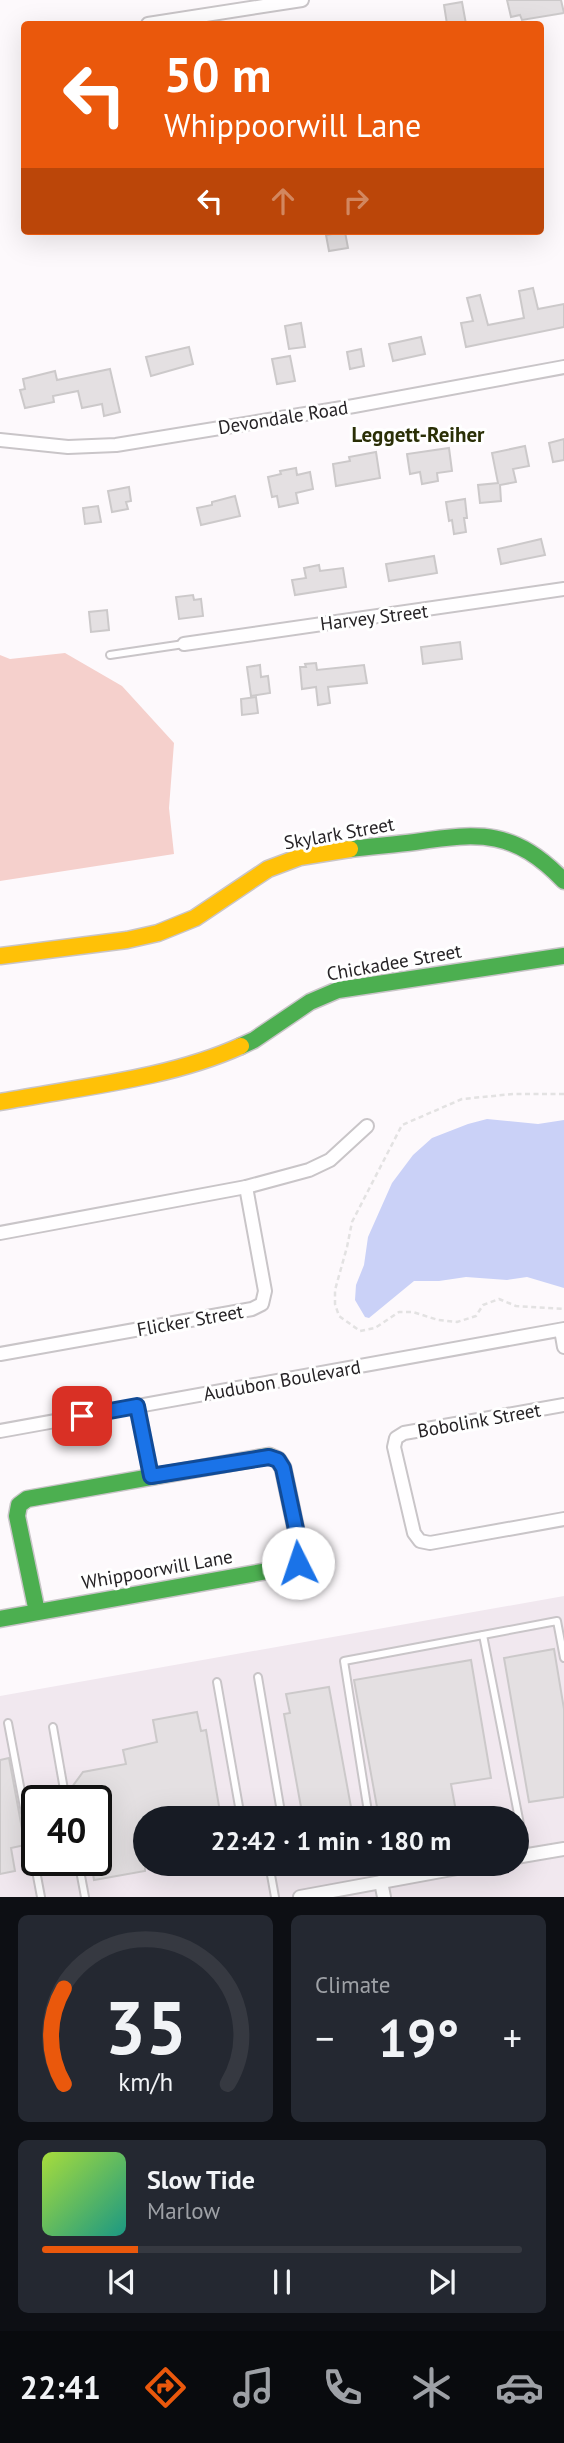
<!DOCTYPE html>
<meta charset="utf-8">
<style>
body{margin:0;font-family:"PT Sans",sans-serif;background:#242831;color:#f1f3f6;height:100vh;display:flex;flex-direction:column;font-size:26px;white-space:nowrap}
*{box-sizing:border-box;margin:0}
p{font-size:23px;color:#9ea1a6}
.icon{flex:none;width:38px;height:38px;fill:none;stroke:currentColor;stroke-width:2;stroke-linecap:round;stroke-linejoin:round}
.map{position:relative;height:1897px;overflow:hidden}
.sheet{display:flex;flex-direction:column;gap:18px;padding:18px;background:#0d0f14;flex:1}
.sheet>*{flex:none}
.banner{position:absolute;left:21px;top:21px;width:523px;height:214px;border-radius:7px;box-shadow:0 7px 28px #0002;background:#ea580c;color:#fff;overflow:hidden}
.speed{position:absolute;left:21px;top:1785px;display:flex;gap:14px;font-size:35px;font-weight:700;text-align:center}
.speed>*{display:grid;place-content:center;width:91px;height:91px;border-radius:50%;background:#171b24;box-shadow:0 7px 28px #0002;line-height:1}
.speed .limit{border:4px solid #111;border-radius:10px;background:#fff;color:#111}
.pin{position:absolute;display:grid;place-items:center;width:60px;height:60px;color:#fff;margin:-30px;border-radius:14px;box-shadow:0 4px 10px #0006}
.me{position:absolute;width:77px;margin:-38px;rotate:356deg;stroke-linejoin:round;filter:drop-shadow(0 0 5px #0008)}
.turn{display:flex;align-items:center;gap:24px;height:147px;padding:0 28px;font-size:32px}
.turn .icon{width:91px;height:91px;stroke-width:2.5}
.turn b{display:block;font-size:49px;line-height:60px}
.lanes{display:flex;align-items:center;height:66px;padding:0 28px;background:#0003;justify-content:center;gap:35px;direction:ltr}
.lanes .off{opacity:.35}
.big{font-size:52px;font-weight:800;line-height:1.1}
.sheet .widget{flex:1;display:flex;flex-direction:column;justify-content:center;gap:10px;min-width:0;padding:0 24px;border-radius:10px;background:#242831}
.sheet .dial{align-items:center;gap:0}
.dial svg{height:182px;overflow:visible;fill:none;stroke:#363941;stroke-width:7;stroke-linecap:round;text-anchor:middle}
.dial text{fill:#f1f3f6;stroke:none}
.song{display:flex;align-items:center;gap:21px}
.cover{width:84px;height:84px;border-radius:10px;background:linear-gradient(135deg,hsl(80 70% 55%),hsl(170 70% 35%))}
.played{height:7px;border-radius:4px;background:linear-gradient(90deg,#ea580c 20%,#363941 20%)}
.keys{display:flex;justify-content:space-around;direction:ltr}
.heat{display:flex;justify-content:space-between;align-items:center;font-size:38px;direction:ltr}
.sheet .tiles{flex:1;display:grid;gap:18px;grid-template-columns:1fr 1fr}
.widget:last-child{grid-column:span 2}
.trip{position:absolute;left:133px;top:1806px;width:396px;height:70px;border-radius:35px;background:#171b24;box-shadow:0 7px 28px #0002;font-weight:800;line-height:70px;text-align:center}
.tab-bar{display:flex;height:112px;justify-content:space-around;align-items:center;background:#090b0e;color:#9ea1a6}
.tab-bar .icon{width:49px;height:49px}
.tab-bar .on{color:#ea580c}
.tab-bar b{font-size:32px;color:#f1f3f6}
.map>svg:first-child{display:block}
.built{fill:#f1e8ef;fill-rule:evenodd}
.forest{fill:#f5d0cc}
.water{fill:#cad1f7}
.building{fill:#e4e0e2;stroke:#ccc9ca;stroke-width:2}
.lines{fill:none;stroke-linecap:round;stroke-linejoin:round}
.lane-casing{stroke:#c9c5c8;stroke-width:10}
.street-casing{stroke:#c9c5c8;stroke-width:16}
.fast-casing{stroke:#c9c5c8;stroke-width:19}
.slow-casing{stroke:#c9c5c8;stroke-width:19}
.path{stroke:#e3e2e2;stroke-width:2.5;stroke-dasharray:5 3.5;stroke-linecap:butt}
.lane{stroke:#fffeff;stroke-width:6}
.street{stroke:#fffeff;stroke-width:12}
.fast{stroke:#4caf50;stroke-width:16}
.slow{stroke:#ffc107;stroke-width:16}
.route-casing{stroke:#114b97;stroke-width:18}
.route{stroke:#1a73e8;stroke-width:12}
.labels{text-anchor:middle;dominant-baseline:central;stroke-width:6;stroke-linejoin:round;paint-order:stroke}
.street-label{font-size:19px;fill:#262326;stroke:#fff}
.neighbourhood-label{font-size:21px;font-weight:bold;fill:#2a2f06;stroke:#fff}
</style>
<div class="map">
<svg width="564" height="1897" viewBox="0 0 564 1897">
<rect width="100%" height="100%" fill="#fdf9fc"/>
<path class="built" d="M564 1596V1897H0V1696ZM37 1801H96V1860H37ZM145 1818H516V1864H145Z"/>
<path class="forest" d="M65 653 122 686 174 743 169 808 174 854 0 881V655L10 659Z"/>
<path class="water" d="M487 1119 538 1124 564 1120V1288L527 1277 507 1280 466 1277 439 1281H414L369 1318 365 1317 355 1300 356 1285 364 1265 368 1237 392 1183 413 1155 432 1138 468 1124Z"/>
<g class="building">
<path d="M507 0H561L564 13 522 20 520 15 511 17Z"/>
<path d="M462 2 466 24H447L444 5Z"/>
<path d="M345 232 348 248 329 251 326 235Z"/>
<path d="M533 288 538 309 564 304V327L466 347 461 323 473 321 467 298 480 295 488 325 524 318 519 291Z"/>
<path d="M301 323 305 347 289 349 285 326Z"/>
<path d="M421 337 425 354 393 361 389 344Z"/>
<path d="M189 347 193 364 151 376 146 357Z"/>
<path d="M361 349 364 366 350 369 347 352Z"/>
<path d="M290 356 295 381 277 384 272 359Z"/>
<path d="M110 369 120 412 104 416 102 404 82 408 78 391 53 396 54 402 25 408 20 390 25 389 23 379 55 371 57 380Z"/>
<path d="M564 439V460L553 462 549 443Z"/>
<path d="M525 446 529 466 513 469 516 482 500 485 501 501 480 503 478 485 498 483 492 453Z"/>
<path d="M449 448 452 471 437 473 438 481 422 484 420 472 410 474 407 454Z"/>
<path d="M376 452 380 478 336 486 333 464 350 461 349 457Z"/>
<path d="M296 468 297 475 310 472 313 489 296 493 298 503 279 507 277 496 272 497 268 477 281 474 280 471Z"/>
<path d="M129 487 131 501 126 502 128 509 112 512 108 491Z"/>
<path d="M235 496 240 516 201 525 197 508 212 505V502Z"/>
<path d="M465 499 467 518H464L466 532 454 534 452 520 449 521 446 502Z"/>
<path d="M98 506 101 522 85 524 83 508Z"/>
<path d="M541 539 545 555 501 564 498 549Z"/>
<path d="M434 556 437 573 389 581 386 564Z"/>
<path d="M319 565 320 571 343 568 346 587 295 595 292 580 306 578 304 568Z"/>
<path d="M193 595 194 600 201 599 203 616 179 619 176 597Z"/>
<path d="M107 610 109 630 91 632 89 612Z"/>
<path d="M460 642 462 659 423 664 421 647Z"/>
<path d="M316 663 317 670 364 665 367 683 328 687 330 703 318 705 316 687 302 689 300 667H306L305 664Z"/>
<path d="M260 665 261 677 268 676 270 693 251 696 247 667Z"/>
<path d="M256 697 258 713 242 715 241 699Z"/>
<path d="M554 1649 564 1709V1797L529 1802 504 1658Z"/>
<path d="M471 1660 491 1778 451 1784 457 1817 379 1818 354 1680Z"/>
<path d="M329 1687 353 1818H303L284 1714 290 1713 286 1694Z"/>
<path d="M197 1712 201 1731 206 1730 221 1818H145V1871L94 1880 91 1860H96V1801H75L72 1787 83 1772 126 1764 123 1750 157 1742 153 1720Z"/>
<path d="M9 1758 25 1845 11 1848 15 1871 0 1874V1760Z"/>
</g>
<g class="lines">
<defs>
<g id="lane">
<path d="M110 655 184 644"/>
<path d="M483 1635 557 1621 564 1658"/>
<path d="M258 1677 282 1818"/>
<path d="M217 1682 241 1818"/>
<path d="M8 1723 41 1897"/>
<path d="M53 1727 66 1801"/>
<path d="M369 1818 344 1661 483 1635 526 1855"/>
<path d="M78 1860 85 1897"/>
<path d="M269 1864 275 1897"/>
<path d="M382 1880 391 1864"/>
</g>
<g id="street">
<path d="M148 24 302 0"/>
<path d="M0 440 68 447 116 445 354 406 564 367"/>
<path d="M184 644 564 589"/>
<path d="M0 1233 246 1187 309 1170 330 1160 367 1126"/>
<path d="M561 1330 564 1347"/>
<path d="M0 1354 252 1309 262 1304 265 1291 246 1187"/>
<path d="M564 1405 404 1433 396 1438 394 1447 414 1533 420 1541 430 1543 564 1519"/>
<path d="M137 1406 151 1476"/>
<path d="M0 1431 564 1329"/>
<path d="M516 1857 564 1849"/>
<path d="M381 1882 384 1897"/>
<path d="M300 1897 479 1864"/>
</g>
<g id="fast">
<path d="M350 849C371 846 393 845 415 842 481 832 515 830 564 881"/>
<path d="M241 1046 254 1040 310 1002 338 990 564 956"/>
<path d="M0 1619 290 1567 298 1563 301 1553 283 1468 278 1460 269 1456 27 1499 19 1505 17 1516 37 1612"/>
</g>
<g id="slow">
<path d="M0 956 127 940 158 933 195 918 268 869 300 857 350 849"/>
<path d="M0 1102C79 1087 168 1079 241 1046"/>
</g>
</defs>
<use href="#lane" class="lane-casing"/>
<use href="#street" class="street-casing"/>
<use href="#fast" class="fast-casing"/>
<use href="#slow" class="slow-casing"/>
<path class="path" d="M564 1094H513L462 1099 402 1125 352 1222 347 1247 335 1290V1304L339 1316 360 1331 375 1328 399 1312H413L438 1320 457 1322 476 1316 483 1305 499 1299 516 1306 564 1309"/>
<use href="#lane" class="lane"/>
<use href="#street" class="street"/>
<use href="#fast" class="fast"/>
<use href="#slow" class="slow"/>
</g>
<g class="lines">
<defs>
<path id="route" d="M82 1416 137 1406 151 1476 269 1457 278 1460 283 1468 301 1553 298 1563"/>
</defs>
<use href="#route" class="route-casing"/>
<use href="#route" class="route"/>
</g>
<g class="labels">
<g class="street-label">
<text transform="translate(283 417) rotate(-9)">Devondale Road</text>
<text transform="translate(374 617) rotate(-7)">Harvey Street</text>
<text transform="translate(339 833) rotate(-10)">Skylark Street</text>
<text transform="translate(394 962) rotate(-10)">Chickadee Street</text>
<text transform="translate(190 1320) rotate(-10)">Flicker Street</text>
<text transform="translate(282 1380) rotate(-10)">Audubon Boulevard</text>
<text transform="translate(479 1420) rotate(-10)">Bobolink Street</text>
<text transform="translate(157 1569) rotate(-10)">Whippoorwill Lane</text>
</g>
<g class="neighbourhood-label">
<text x="418" y="434">Leggett-Reiher</text>
</g>
</g>
</svg>
<div class="speed"><div class="limit">40</div></div>
<div class="pin" style="left:82px;top:1416px;background:#d93025"><svg class="icon" aria-label="arrive" viewBox="0 0 24 24"><path d="M6 21V4h12l-3 4 3 4H6"/></svg></div>
<svg class="me" style="left:298px;top:1563px" viewBox="-20 -20 40 40"><circle r="19" fill="#fff"/><path d="M0-13L10 11 0 6-10 11z" fill="#1a73e8"/></svg>
<div class="trip">22:42 · 1 min · 180 m</div>
<div class="banner">
<div class="turn"><svg class="icon" aria-label="left" viewBox="0 0 24 24"><path d="M17 20v-9H6M10 6l-5 5 5 5"/></svg><div><b>50 m</b>Whippoorwill Lane</div></div>
<div class="lanes"><svg class="icon" aria-label="left" viewBox="0 0 24 24"><path d="M17 20v-9H6M10 6l-5 5 5 5"/></svg><svg class="icon off" aria-label="ahead" viewBox="0 0 24 24"><path d="M12 20V5M6 11l6-6 6 6"/></svg><svg class="icon off" aria-label="right" viewBox="0 0 24 24"><path d="M7 20v-9h11M14 6l5 5-5 5"/></svg></div>
</div>
</div>
<section class="sheet">
<div class="tiles">
<div class="widget dial"><svg viewBox="0 0 100 80">
<path d="M14 69A42 42 0 1 1 86 69"/>
<path d="M14 69A42 42 0 0 1 14 27" stroke="#ea580c"/>
<text x="50" y="56" font-size="32" font-weight="700">35</text>
<text x="50" y="72" font-size="11">km/h</text>
</svg></div>
<div class="widget"><p>Climate</p>
<div class="heat"><a>−</a><b class="big">19°</b><a>+</a></div>
</div>
<div class="widget">
<div class="song"><i class="cover"></i><div><b>Slow Tide</b><p>Marlow</p></div></div>
<div class="played"></div>
<div class="keys"><svg class="icon" aria-label="previous" viewBox="0 0 24 24"><path d="M18 5L8 12l10 7zM5 5v14"/></svg><svg class="icon" aria-label="pause" viewBox="0 0 24 24"><path d="M8 5v14M16 5v14"/></svg><svg class="icon" aria-label="next" viewBox="0 0 24 24"><path d="M6 5l10 7-10 7zM19 5v14"/></svg></div>
</div>
</div>
</section>
<nav class="tab-bar">
<b>22:41</b>
<svg class="icon on" aria-label="directions" viewBox="0 0 24 24"><path d="M12 3l9 9-9 9-9-9zM9 14v-3h6M13 9l2 2-2 2"/></svg>
<svg class="icon" aria-label="music" viewBox="0 0 24 24"><path d="M9 18V5l10-2v13"/><circle cx="6" cy="18" r="3"/><circle cx="16" cy="16" r="3"/></svg>
<svg class="icon" aria-label="phone" viewBox="0 0 24 24"><path d="M5 4h4l2 5-3 2q2 4 5 5l2-3 5 2v4C11 20 4 13 5 4z"/></svg>
<svg class="icon" aria-label="climate" viewBox="0 0 24 24"><path d="M12 3v18M4 7l16 10M4 17L20 7"/></svg>
<svg class="icon" aria-label="car" viewBox="0 0 24 24"><path d="M5 17H2v-5l4-1 3-4h7l3 4 3 1v5h-3M9 17h6M6 11h13"/><circle cx="7" cy="17" r="2"/><circle cx="17" cy="17" r="2"/></svg>
</nav>
